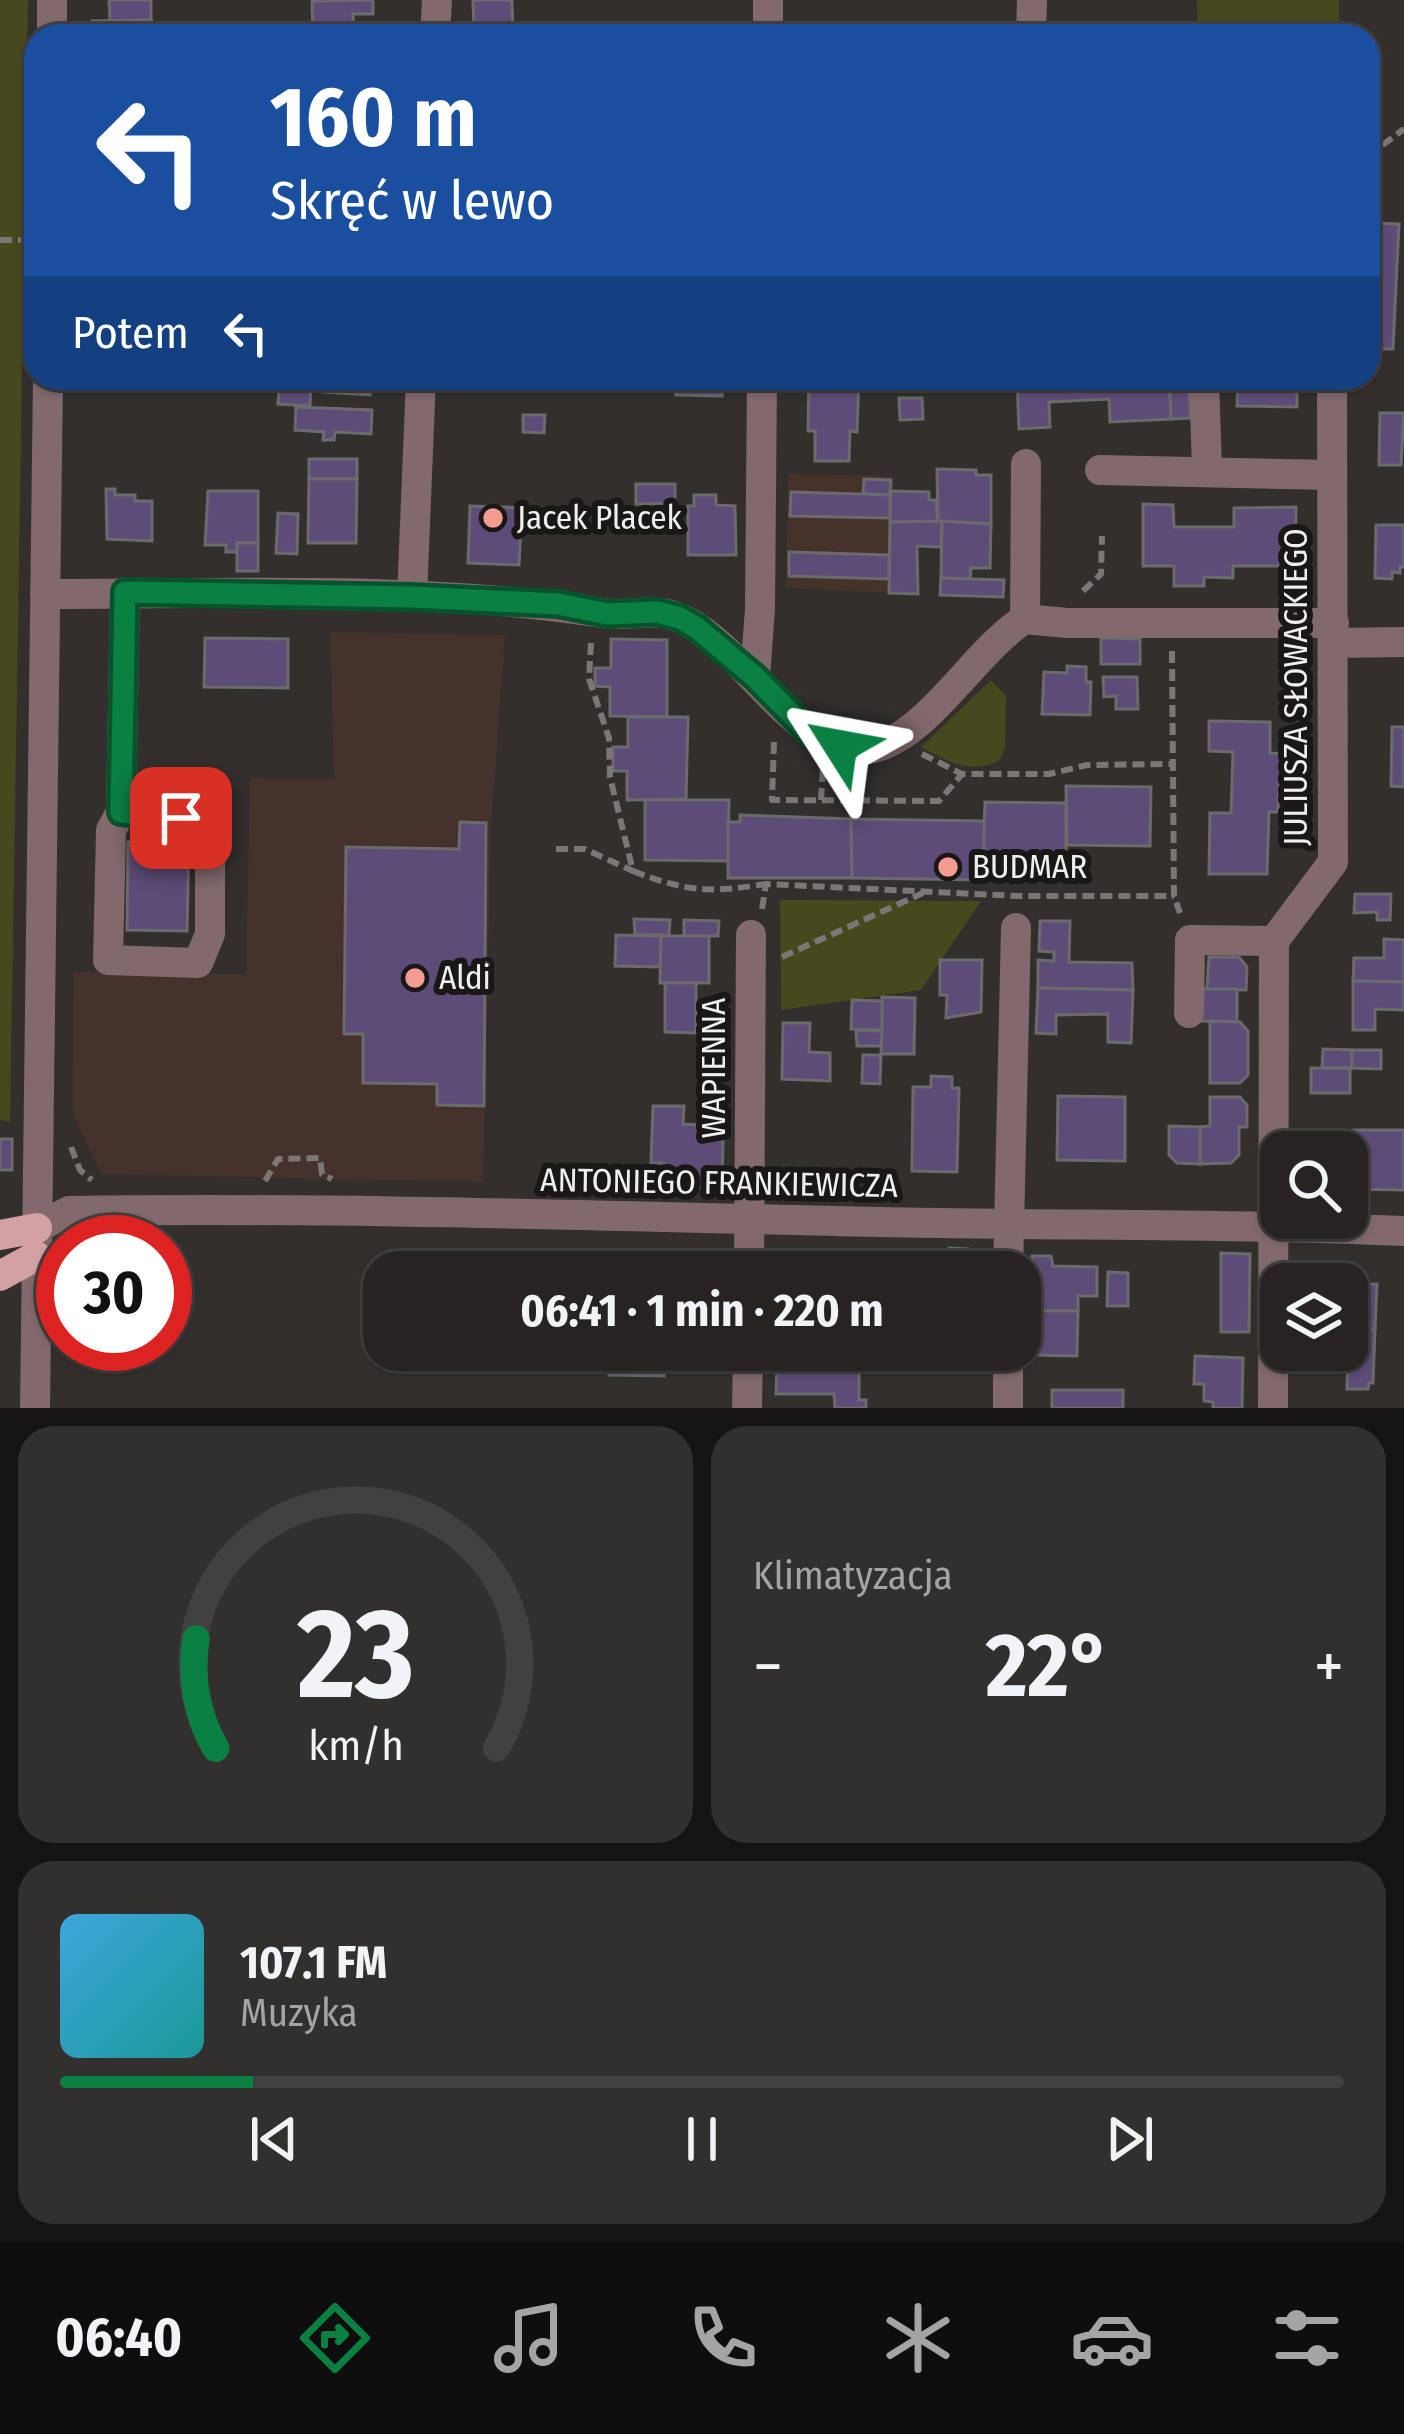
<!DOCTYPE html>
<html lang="pl">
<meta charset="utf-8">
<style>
body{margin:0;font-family:"Fira Sans Condensed",sans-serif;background:#322f2f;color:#f1f3f6;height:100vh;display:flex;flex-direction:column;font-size:45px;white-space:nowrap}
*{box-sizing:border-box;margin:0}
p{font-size:39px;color:#a4a4a5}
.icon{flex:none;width:66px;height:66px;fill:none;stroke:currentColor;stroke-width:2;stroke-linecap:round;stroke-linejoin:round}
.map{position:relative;height:1408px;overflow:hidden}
.details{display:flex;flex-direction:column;gap:18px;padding:18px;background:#151313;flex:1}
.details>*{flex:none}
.guide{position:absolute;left:24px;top:24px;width:1356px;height:366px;border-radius:36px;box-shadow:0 3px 9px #0004,0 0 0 3px #424040;background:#1a4fa0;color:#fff;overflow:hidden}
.buttons{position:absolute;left:1260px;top:1131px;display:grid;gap:24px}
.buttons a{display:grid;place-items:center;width:108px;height:108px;border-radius:24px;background:#262322;box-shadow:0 3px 9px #0004,0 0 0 3px #424040;font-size:60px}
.speed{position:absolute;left:36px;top:1215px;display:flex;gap:24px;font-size:60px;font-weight:700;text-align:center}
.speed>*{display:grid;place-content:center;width:156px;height:156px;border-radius:50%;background:#262322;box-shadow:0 3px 9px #0004,0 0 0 3px #424040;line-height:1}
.speed .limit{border:18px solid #d22;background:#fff;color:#111}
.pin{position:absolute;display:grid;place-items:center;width:102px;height:102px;color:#fff;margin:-51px;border-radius:24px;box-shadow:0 6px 18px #0006}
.me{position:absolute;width:132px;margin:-66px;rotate:304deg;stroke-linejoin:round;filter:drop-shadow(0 0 9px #0008)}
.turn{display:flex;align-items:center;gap:42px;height:252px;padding:0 48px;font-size:54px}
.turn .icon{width:156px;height:156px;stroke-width:2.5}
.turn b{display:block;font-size:84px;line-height:102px}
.then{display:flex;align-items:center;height:114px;padding:0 48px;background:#0003;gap:24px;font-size:45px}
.big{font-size:90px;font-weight:700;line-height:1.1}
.details .widget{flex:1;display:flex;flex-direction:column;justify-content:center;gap:18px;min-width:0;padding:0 42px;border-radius:36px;background:#322f2f}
.details .dial{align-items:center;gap:0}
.dial svg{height:312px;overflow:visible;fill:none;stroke:#424040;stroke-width:7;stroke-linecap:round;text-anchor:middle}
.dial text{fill:#f1f3f6;stroke:none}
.song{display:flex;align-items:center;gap:36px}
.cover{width:144px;height:144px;border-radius:18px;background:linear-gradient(135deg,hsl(200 70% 55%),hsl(180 70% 35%))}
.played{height:12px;border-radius:6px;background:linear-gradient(90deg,#0b8043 15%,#424040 15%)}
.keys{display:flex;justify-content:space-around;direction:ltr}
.heat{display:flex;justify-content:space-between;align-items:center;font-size:66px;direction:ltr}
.details .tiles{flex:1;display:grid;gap:18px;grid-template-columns:1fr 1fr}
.widget:last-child{grid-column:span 2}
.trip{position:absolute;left:363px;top:1251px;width:678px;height:120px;border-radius:36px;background:#262322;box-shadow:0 3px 9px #0004,0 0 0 3px #424040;font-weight:700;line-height:120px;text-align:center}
.tabs{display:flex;height:192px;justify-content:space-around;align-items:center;background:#0f0e0e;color:#a4a4a5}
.tabs .icon{width:84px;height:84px}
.tabs .current{color:#0b8043}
.tabs b{font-size:54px;color:#f1f3f6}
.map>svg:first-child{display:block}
.commercial{fill:#45322c}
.industrial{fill:#45332a}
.green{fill:#46491e}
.building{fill:#5d4c77;stroke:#6b6a6d;stroke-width:3}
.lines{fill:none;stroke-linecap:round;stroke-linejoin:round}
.path{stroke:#7a7776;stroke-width:6;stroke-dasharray:12 6;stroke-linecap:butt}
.minor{stroke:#82696b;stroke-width:30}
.major{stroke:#d3a0a4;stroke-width:30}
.route-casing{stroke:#07532c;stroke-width:30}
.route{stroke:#0b8043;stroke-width:21}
.poi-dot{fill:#f59c92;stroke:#191817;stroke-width:4.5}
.labels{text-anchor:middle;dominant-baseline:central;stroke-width:12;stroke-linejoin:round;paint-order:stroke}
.poi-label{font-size:33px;fill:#f1efee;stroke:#191817;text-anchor:start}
.street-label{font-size:33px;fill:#f1efee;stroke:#191817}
</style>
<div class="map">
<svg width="1404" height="1408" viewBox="0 0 1404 1408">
<rect width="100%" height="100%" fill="#322f2d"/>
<path class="commercial" d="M330 632 505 635 491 826 483 1182 101 1174 73 1114 74 972 246 974 250 778 334 779Z"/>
<path class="industrial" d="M788 474 890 476 889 593 786 588Z"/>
<g class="green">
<path d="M0 0H28L10 1122 0 1120Z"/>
<path d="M1197 0H1339V36H1198Z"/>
<path d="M991 680 1006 696 1005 746 1000 760C972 776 947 761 921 747Z"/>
<path d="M780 900 981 901 921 990 781 1010Z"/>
</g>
<g class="building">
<path d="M109 0H151V20L110 21Z"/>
<path d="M373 0V14H353L354 33 359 36H313L312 1Z"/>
<path d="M473 0H512L513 32H474Z"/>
<path d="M151 20V36H92V21Z"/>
<path d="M1369 223 1399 224 1393 349H1368Z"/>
<path d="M280 378H311L310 406 278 404Z"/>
<path d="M323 378H370V395L323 392Z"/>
<path d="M676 378H722V396L676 395Z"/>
<path d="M809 378H859L857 432 850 431 849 461H815V431H808Z"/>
<path d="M1017 378H1169L1171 419 1110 422 1109 399 1049 402 1050 427 1019 429Z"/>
<path d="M1238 378H1297V407L1237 406Z"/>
<path d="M1189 390 1191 418 1171 419 1170 391Z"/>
<path d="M899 398H922L923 419 900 420Z"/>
<path d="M296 407 372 410 371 434 335 432 334 440H323L324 432 295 430Z"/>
<path d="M1380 413H1404L1401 465H1379Z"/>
<path d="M523 415H545L544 433 523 432Z"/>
<rect x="309" y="459" width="48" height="20"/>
<path d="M937 469 976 470V475H991V524L938 523Z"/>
<path d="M309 479H357L356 543H308Z"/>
<path d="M864 479 891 480 890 495 863 494Z"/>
<path d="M636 484H675V503L636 504Z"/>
<path d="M106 489H115V495H135V501H152V541L107 539Z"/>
<path d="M208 491H258V543H237V552H226V545H205Z"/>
<path d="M890 491 929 492V500H936L938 523 890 522Z"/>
<path d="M791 492 890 495V518L790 516Z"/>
<path d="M694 495H716V505L735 506 736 555H688V506H694Z"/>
<path d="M1143 504 1173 505 1174 527H1234V508L1296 507 1295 566H1233V578L1204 577V586H1174V566H1143Z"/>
<path d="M470 506 530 508V522L521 524 519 565 468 563Z"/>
<path d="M278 513 298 514 297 554 276 553Z"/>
<path d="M942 521 941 547 917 546 918 594 889 593 890 522Z"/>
<path d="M942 521 991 524 990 568H971L970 579 941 578Z"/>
<path d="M1376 525H1404V567H1400V573L1392 572V579L1375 578Z"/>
<rect x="237" y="543" width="21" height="28"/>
<path d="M789 552 889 555V579L789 576Z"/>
<path d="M941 578 1004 580 1003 597 940 595Z"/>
<path d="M205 638 288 639V688L204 687Z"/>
<path d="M1101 638 1140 639V664H1101Z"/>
<path d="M611 639 667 640V717L610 716V687L595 686V668H611Z"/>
<path d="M1067 666 1086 667V682H1091L1090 715 1042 714 1044 672 1067 673Z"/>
<path d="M1103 677H1137L1138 709H1116V696L1104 697Z"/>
<path d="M628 717H688L686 799 627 800V771H613V747H628Z"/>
<path d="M1209 721 1270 722V753L1287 754V783H1279L1278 812H1269L1267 874H1209L1210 813H1231L1233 752 1209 751Z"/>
<path d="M1392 727H1404V787L1391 786Z"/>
<path d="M1066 786 1151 787 1150 846 1067 845Z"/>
<path d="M645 800H729L728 861 645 860Z"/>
<path d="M985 802 1066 803V862H983Z"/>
<path d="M740 815 851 819 852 878H728V822H740Z"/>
<path d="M851 819 984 821 983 880 852 878Z"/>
<path d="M460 822 486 823 484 1106 437 1105V1084L363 1083V1034H344L346 847 459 849Z"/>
<path d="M128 842H189L187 931 127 930Z"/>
<path d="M1355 894H1391L1390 920H1377V912L1354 913Z"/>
<path d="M634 919 670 920 669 935H635Z"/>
<path d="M684 920 719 921 718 936H684Z"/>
<path d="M1040 921H1070L1069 962 1132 963 1133 990 1038 988V960L1054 961V952L1039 951Z"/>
<path d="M616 935 661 936 660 967 615 966Z"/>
<path d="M661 936H709V983H660Z"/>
<path d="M1384 939 1404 940V982L1353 981 1354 958H1384Z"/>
<path d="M1209 957H1239L1247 967 1246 990 1207 989Z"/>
<path d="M940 960H982L981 1012 946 1018 947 995H940Z"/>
<path d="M1353 981 1404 982V1010L1375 1009V1030H1353Z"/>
<path d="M665 983H696V1033L665 1032Z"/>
<path d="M1038 988 1133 990 1131 1043 1108 1042V1014L1056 1015V1034L1036 1033Z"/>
<path d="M1200 989H1237V1022L1200 1021Z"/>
<path d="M882 997 915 998 914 1054H881Z"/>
<path d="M852 1000 882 1001V1030L851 1029Z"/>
<path d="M1210 1021 1240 1022 1248 1031V1075L1240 1083H1210Z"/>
<path d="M783 1023H810L809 1052 830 1053V1081L782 1079Z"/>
<path d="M856 1030 882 1031 881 1046H857Z"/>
<path d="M1323 1049 1352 1050V1068H1322Z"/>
<path d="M1352 1050H1381V1069L1352 1068Z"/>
<path d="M863 1055H881L880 1084 862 1083Z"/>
<rect x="1311" y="1068" width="39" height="25"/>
<path d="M931 1076 952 1077V1088H959L957 1172 912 1171 913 1087H931Z"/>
<path d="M1058 1096 1125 1097V1161L1057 1160Z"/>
<path d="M1210 1097H1240L1247 1105V1127H1239V1155L1231 1163 1200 1164V1127L1210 1126Z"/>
<path d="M653 1106H684L683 1124 698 1125 697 1139H723L722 1188 674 1187V1173H664V1163H651Z"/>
<path d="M1169 1126 1200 1127V1164L1177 1163 1169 1155Z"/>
<path d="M1353 1130H1404V1190L1352 1189Z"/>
<rect x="0" y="1139" width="12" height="31"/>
<path d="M949 1248 969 1249 976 1256V1272H939V1268H949Z"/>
<path d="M1221 1253 1250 1254 1249 1332H1221Z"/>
<path d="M1032 1256H1051L1053 1266 1097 1267V1296H1078V1311H1032Z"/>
<path d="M1108 1272 1128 1273V1306H1107Z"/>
<path d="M1377 1284 1375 1329 1347 1328V1285Z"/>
<path d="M1032 1311H1078L1077 1356 1031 1355Z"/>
<path d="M1348 1328 1375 1329 1373 1383H1369L1368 1389H1347Z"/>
<path d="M404 1350H458L457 1365 404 1363Z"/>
<path d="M610 1350H664V1376L609 1375Z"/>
<path d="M777 1350H834L835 1367 777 1366Z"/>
<path d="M1195 1356 1243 1358 1242 1408H1213V1402L1204 1401V1384H1194Z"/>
<path d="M777 1366 859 1367V1400H866V1408H835L834 1394H776Z"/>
<rect x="1052" y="1390" width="71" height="18"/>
</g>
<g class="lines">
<g class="path">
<path d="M1368 156 1404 129"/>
<path d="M0 240H31"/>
<path d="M29 356 33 58"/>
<path d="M1083 591 1101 574 1102 536"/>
<path d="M591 643 589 679 609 738 610 777 633 871C687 892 709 893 766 884"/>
<path d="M1172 651 1174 896 1180 913"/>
<path d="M774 742 772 800 939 801 962 774H1049L1087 765 1171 764"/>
<path d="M922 754 962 774"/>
<path d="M821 800 823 767"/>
<path d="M556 849H585L633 871"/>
<path d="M762 909 766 884 1018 896H1174"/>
<path d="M782 957 923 893"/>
<path d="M71 1147 80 1170 92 1180"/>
<path d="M265 1181 278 1159 320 1158 322 1174 332 1179"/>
</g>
<g class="minor">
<path d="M52 36V0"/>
<path d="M435 36 437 0"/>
<path d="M768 36V0"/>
<path d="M1031 36 1032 0"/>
<path d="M1204 378 1207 470"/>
<path d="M1100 470 1332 475"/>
<path d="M45 594C225 594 425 585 602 613 626 617 650 608 674 616 742 638 798 764 873 748 928 736 977 648 1025 619L1067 623H1334"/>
<path d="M412 597 421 378"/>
<path d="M1025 619 1026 464"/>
<path d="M1334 643 1404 642"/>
<path d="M755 677 760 609 762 378"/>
<path d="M121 812 111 830 108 960 198 963 210 934V819L121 812 125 592"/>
<path d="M1189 1013 1190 940 1274 941"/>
<path d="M37 1228 69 1211C339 1207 608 1216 878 1222 1053 1226 1229 1223 1404 1231"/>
<path d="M749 1272 751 935"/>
<path d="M1008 1272 1016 928"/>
<path d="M35 1408 48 378"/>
<path d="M747 1408 748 1350"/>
<path d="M1008 1408V1350"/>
<path d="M1273 1408 1274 941 1333 862 1332 378"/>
</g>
<g class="major">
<path d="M0 1235 37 1228"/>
<path d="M0 1276 36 1256"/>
</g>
</g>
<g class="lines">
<defs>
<path id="route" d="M181 818 121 812 125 592 412 597 558 604 608 614 657 612 680 618 697 628 755 677 810 733 840 746"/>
</defs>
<use href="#route" class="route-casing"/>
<use href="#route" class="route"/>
</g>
<g class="poi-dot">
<circle cx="493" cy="518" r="12"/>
<circle cx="948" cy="867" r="12"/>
<circle cx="415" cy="978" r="12"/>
</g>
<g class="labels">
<g class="poi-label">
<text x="517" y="518">Jacek Placek</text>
<text x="972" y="867">BUDMAR</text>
<text x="439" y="978">Aldi</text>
</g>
<g class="street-label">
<text transform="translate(1296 687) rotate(-90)">JULIUSZA SŁOWACKIEGO</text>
<text transform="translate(714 1068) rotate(-90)">WAPIENNA</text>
<text transform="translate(719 1183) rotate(1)">ANTONIEGO FRANKIEWICZA</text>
</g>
</g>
</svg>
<div class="buttons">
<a><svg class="icon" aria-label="search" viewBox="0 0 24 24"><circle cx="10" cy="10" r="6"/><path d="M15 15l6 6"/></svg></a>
<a><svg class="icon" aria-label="layers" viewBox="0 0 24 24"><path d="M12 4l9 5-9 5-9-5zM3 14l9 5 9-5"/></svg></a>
</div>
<div class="speed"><div class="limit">30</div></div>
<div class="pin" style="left:181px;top:818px;background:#d93025"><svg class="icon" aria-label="arrive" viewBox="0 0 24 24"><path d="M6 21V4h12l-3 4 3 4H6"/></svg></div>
<svg class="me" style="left:840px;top:746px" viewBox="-20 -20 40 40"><path d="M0-17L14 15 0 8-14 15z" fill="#0b8043" stroke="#fff" stroke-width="4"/></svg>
<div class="trip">06:41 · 1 min · 220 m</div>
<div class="guide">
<div class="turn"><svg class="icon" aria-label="left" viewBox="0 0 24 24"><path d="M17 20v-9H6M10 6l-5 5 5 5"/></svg><div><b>160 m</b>Skręć w lewo</div></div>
<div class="then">Potem<svg class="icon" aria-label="left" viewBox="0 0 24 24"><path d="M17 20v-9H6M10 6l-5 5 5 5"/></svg></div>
</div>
</div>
<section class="details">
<div class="tiles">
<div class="widget dial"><svg viewBox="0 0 100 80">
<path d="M14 69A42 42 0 1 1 86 69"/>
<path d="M14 69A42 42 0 0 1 9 41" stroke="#0b8043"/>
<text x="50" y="56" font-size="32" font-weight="700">23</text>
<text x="50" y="72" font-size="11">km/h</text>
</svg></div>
<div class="widget"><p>Klimatyzacja</p>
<div class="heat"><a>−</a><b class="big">22°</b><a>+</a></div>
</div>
<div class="widget">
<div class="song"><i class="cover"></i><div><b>107.1 FM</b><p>Muzyka</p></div></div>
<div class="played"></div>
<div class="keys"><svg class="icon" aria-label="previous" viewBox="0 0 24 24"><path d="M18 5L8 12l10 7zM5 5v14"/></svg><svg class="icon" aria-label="pause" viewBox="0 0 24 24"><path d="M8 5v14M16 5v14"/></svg><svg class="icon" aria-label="next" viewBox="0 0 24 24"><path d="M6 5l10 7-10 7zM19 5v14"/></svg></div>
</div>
</div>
</section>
<nav class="tabs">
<b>06:40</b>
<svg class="icon current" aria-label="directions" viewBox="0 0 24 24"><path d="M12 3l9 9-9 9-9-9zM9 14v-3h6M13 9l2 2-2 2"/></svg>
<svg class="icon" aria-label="music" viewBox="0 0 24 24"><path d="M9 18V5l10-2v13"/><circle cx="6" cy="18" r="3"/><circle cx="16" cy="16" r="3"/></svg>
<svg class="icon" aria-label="phone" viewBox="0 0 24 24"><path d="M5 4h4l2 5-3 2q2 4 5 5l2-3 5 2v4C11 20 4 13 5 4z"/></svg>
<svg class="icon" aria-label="climate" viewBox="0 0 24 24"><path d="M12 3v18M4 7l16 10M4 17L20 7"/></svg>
<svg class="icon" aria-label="car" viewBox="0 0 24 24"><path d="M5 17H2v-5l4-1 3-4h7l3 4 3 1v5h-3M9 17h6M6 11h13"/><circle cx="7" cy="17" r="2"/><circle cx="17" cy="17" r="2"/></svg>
<svg class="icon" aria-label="filters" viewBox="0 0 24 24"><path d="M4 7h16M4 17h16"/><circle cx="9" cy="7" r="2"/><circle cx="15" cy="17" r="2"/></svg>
</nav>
